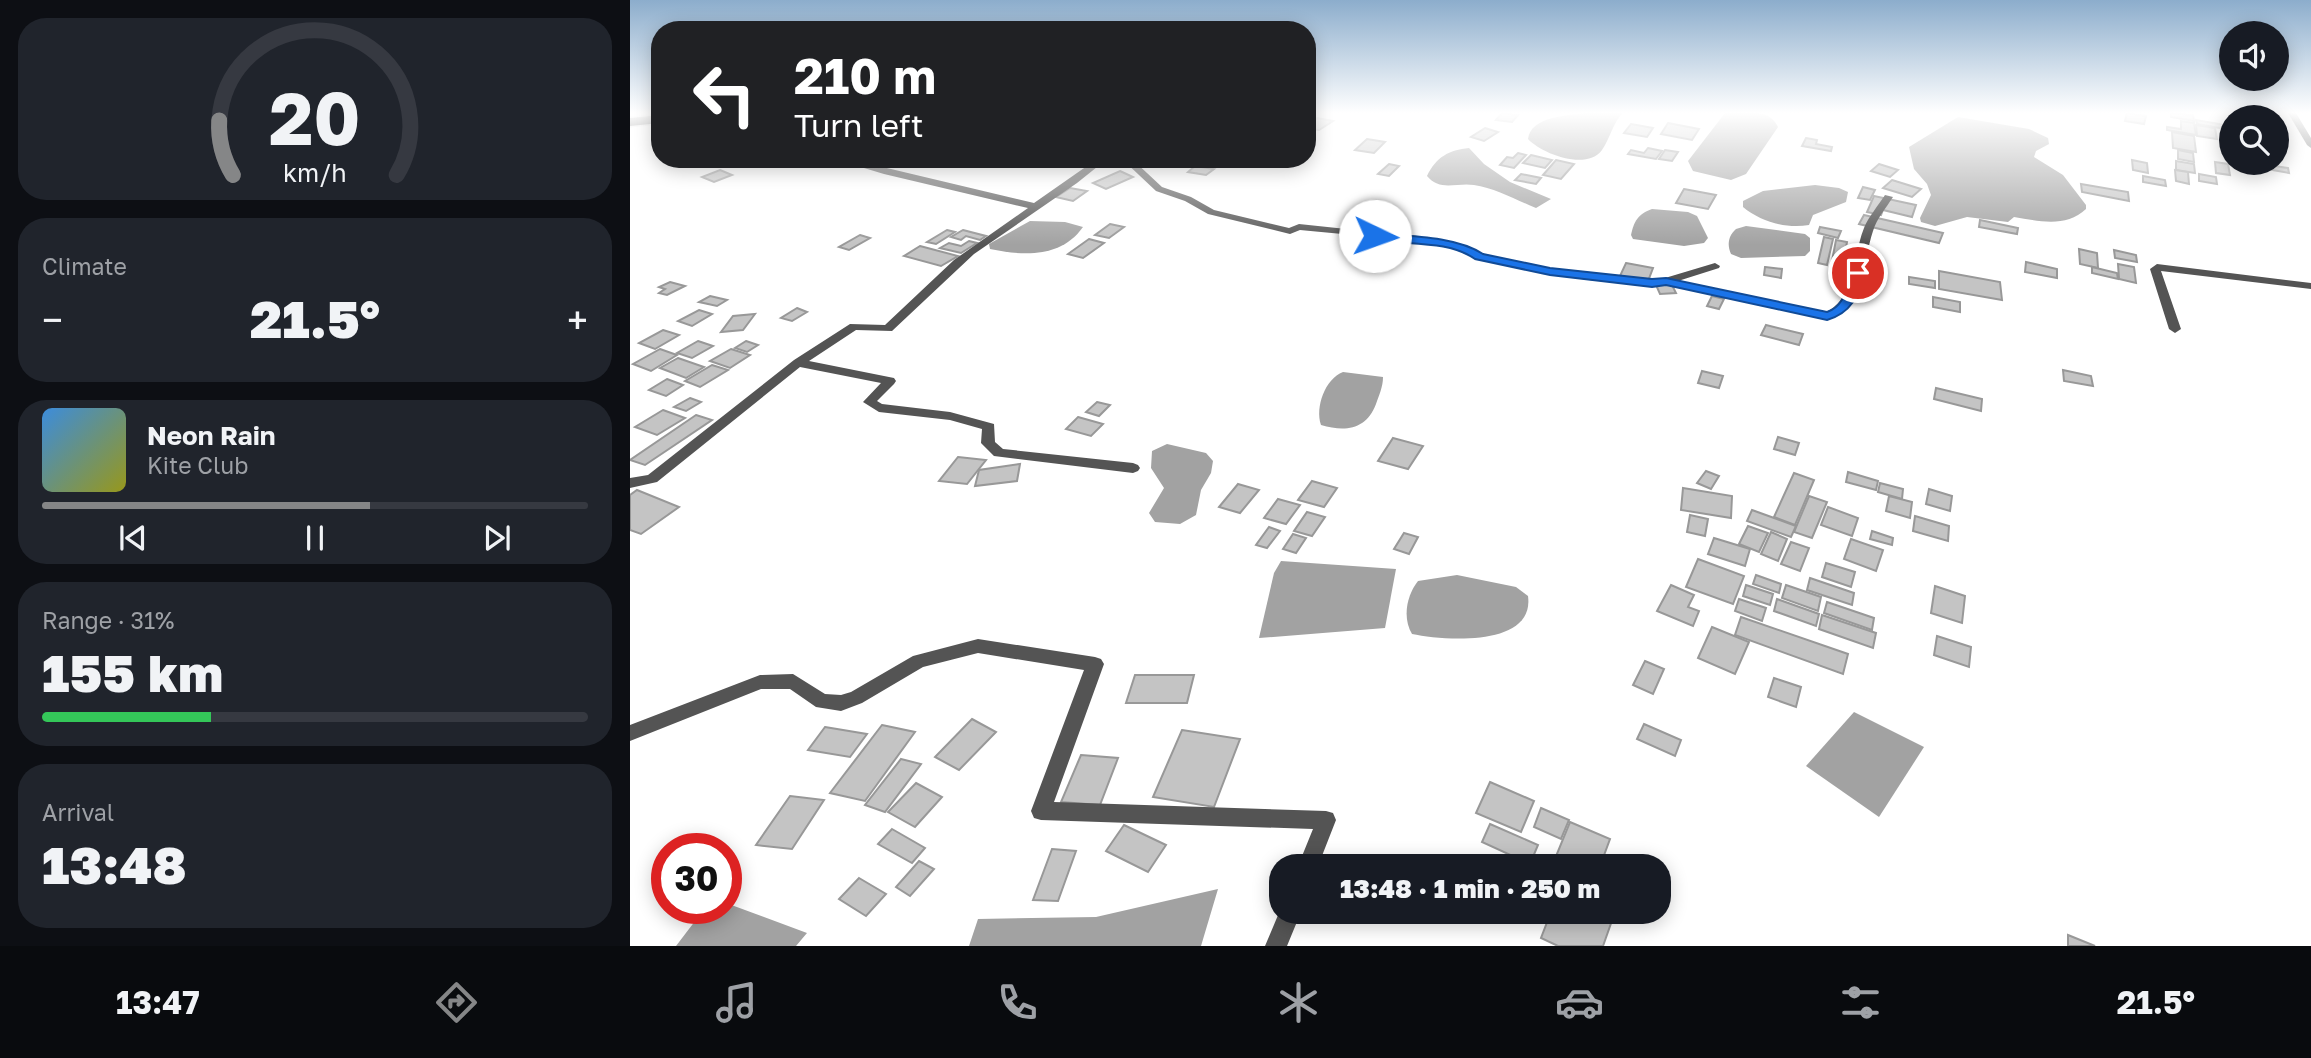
<!DOCTYPE html>
<meta charset="utf-8">
<style>
body{margin:0;font-family:"Golos Text",sans-serif;background:#20242c;color:#f1f3f6;height:100vh;display:flex;flex-direction:column;font-size:26px;white-space:nowrap}
*{box-sizing:border-box;margin:0}
p{font-size:23px;color:#9ea1a6}
.icon{flex:none;width:38px;height:38px;fill:none;stroke:currentColor;stroke-width:2;stroke-linecap:round;stroke-linejoin:round}
.map{position:relative;flex:1;overflow:hidden}
.details{display:flex;flex-direction:column;gap:18px;padding:18px;background:#0d0f14;width:630px}
.details>*{flex:none}
.hud{position:absolute;left:21px;top:21px;width:665px;height:147px;border-radius:28px;box-shadow:0 4px 18px #0003;background:#202124;color:#fff;overflow:hidden}
.tools{position:absolute;left:1589px;top:21px;display:grid;gap:14px}
.tools a{display:grid;place-items:center;width:70px;height:70px;border-radius:50%;background:#171b24;box-shadow:0 4px 18px #0003;font-size:35px}
.speed{position:absolute;left:21px;top:833px;display:flex;gap:14px;font-size:35px;font-weight:700;text-align:center}
.speed>*{display:grid;place-content:center;width:91px;height:91px;border-radius:50%;background:#171b24;box-shadow:0 4px 18px #0003;line-height:1}
.speed .limit{border:10px solid #d22;background:#fff;color:#111}
.pin{position:absolute;display:grid;place-items:center;width:60px;height:60px;color:#fff;margin:-30px;border:4px solid #fff;border-radius:50%;box-shadow:0 2px 7px #0007}
.me{position:absolute;width:77px;margin:-38px;rotate:93deg;stroke-linejoin:round;filter:drop-shadow(0 0 5px #0008)}
.turn{display:flex;align-items:center;gap:24px;height:147px;padding:0 28px;font-size:32px}
.turn .icon{width:91px;height:91px;stroke-width:2.5}
.turn b{display:block;font-size:49px;line-height:60px}
.big{font-size:52px;font-weight:800;line-height:1.1}
.details .widget{flex:1;display:flex;flex-direction:column;justify-content:center;gap:10px;min-width:0;padding:0 24px;border-radius:28px;background:#20242c}
.details .dial{align-items:center;gap:0}
.dial svg{height:182px;overflow:visible;fill:none;stroke:#363941;stroke-width:7;stroke-linecap:round;text-anchor:middle}
.dial text{fill:#f1f3f6;stroke:none}
.song{display:flex;align-items:center;gap:21px}
.cover{width:84px;height:84px;border-radius:10px;background:linear-gradient(135deg,hsl(210 70% 55%),hsl(60 70% 35%))}
.played{height:7px;border-radius:4px;background:linear-gradient(90deg,#858687 60%,#363941 60%)}
.keys{display:flex;justify-content:space-around;direction:ltr}
.heat{display:flex;justify-content:space-between;align-items:center;font-size:38px;direction:ltr}
.charge{height:10px;border-radius:5px;background:linear-gradient(90deg,#34c759 31%,#363941 0)}
.trip{position:absolute;left:639px;top:854px;width:402px;height:70px;border-radius:28px;background:#171b24;box-shadow:0 4px 18px #0003;font-weight:800;line-height:70px;text-align:center}
.tabs{display:flex;height:112px;justify-content:space-around;align-items:center;background:#090b0e;color:#9ea1a6}
.tabs .icon{width:49px;height:49px}
.tabs .active{color:#858687}
.tabs b{font-size:32px;color:#f1f3f6}
main{display:flex;flex:1;min-height:0}
.map>svg:first-child{display:block}
.water{fill:#a2a2a2}
.building{fill:#c4c4c4;stroke:#989898;stroke-width:2}
.lines{fill:none;stroke-linecap:round;stroke-linejoin:round}
.highway-casing{stroke:#dbdbdb;stroke-width:3}
.street{fill:#545454;fill-rule:evenodd}
.highway{fill:#000;fill-rule:evenodd}
.route{fill:#1a73e8;stroke:#114b97;stroke-width:2}
</style>
<main>
<section class="details">
<div class="widget dial"><svg viewBox="0 0 100 80">
<path d="M14 69A42 42 0 1 1 86 69"/>
<path d="M14 69A42 42 0 0 1 8 45" stroke="#858687"/>
<text x="50" y="56" font-size="32" font-weight="700">20</text>
<text x="50" y="72" font-size="11">km/h</text>
</svg></div>
<div class="widget"><p>Climate</p>
<div class="heat"><a>−</a><b class="big">21.5°</b><a>+</a></div>
</div>
<div class="widget">
<div class="song"><i class="cover"></i><div><b>Neon Rain</b><p>Kite Club</p></div></div>
<div class="played"></div>
<div class="keys"><svg class="icon" aria-label="previous" viewBox="0 0 24 24"><path d="M18 5L8 12l10 7zM5 5v14"/></svg><svg class="icon" aria-label="pause" viewBox="0 0 24 24"><path d="M8 5v14M16 5v14"/></svg><svg class="icon" aria-label="next" viewBox="0 0 24 24"><path d="M6 5l10 7-10 7zM19 5v14"/></svg></div>
</div>
<div class="widget"><p>Range · 31%</p><b class="big">155 km</b><div class="charge"></div></div>
<div class="widget"><p>Arrival</p><b class="big">13:48</b></div>
</section>
<div class="map">
<svg width="1681" height="946" viewBox="0 0 1681 946">
<rect width="100%" height="100%" fill="#fff"/>
<g class="water">
<path d="M955 113H993C983 122 980 139 972 150 957 171 912 154 898 139 901 116 937 116 955 113Z"/>
<path d="M1095 113C1114 113 1139 107 1148 127L1116 174 1101 180 1063 171 1058 161Z"/>
<path d="M1328 117 1399 129 1418 138 1419 144 1406 151 1404 157 1433 175 1456 205V209C1436 228 1409 221 1384 217L1378 222 1337 217 1305 226 1291 222 1290 218 1301 195 1297 184 1284 169 1279 147Z"/>
<path d="M839 148 854 164 880 182 921 199 906 208C886 200 865 188 844 185 827 182 810 192 797 176 806 157 819 150 839 148Z"/>
<path d="M1185 185 1209 188 1218 192 1216 202 1183 215 1179 225C1157 229 1131 222 1113 207V201L1133 191Z"/>
<path d="M1022 209 1058 212 1067 216 1078 238 1074 243 1054 246 1003 239 1001 235C1004 221 1008 214 1022 209Z"/>
<path d="M400 221 435 222 453 227C431 258 394 256 360 249L359 244Z"/>
<path d="M1116 226 1175 234 1180 238V251L1175 256 1111 258 1101 254C1097 245 1098 236 1106 229Z"/>
<path d="M713 372 753 377C753 387 749 395 746 404 736 430 715 432 691 425 685 407 695 379 713 372Z"/>
<path d="M537 444 576 453 583 461 581 473 571 490 566 515 550 524 525 522 519 513 534 488 521 468 522 451Z"/>
<path d="M651 561 766 569 755 628 629 638 644 573Z"/>
<path d="M827 575 886 587 898 596C905 647 815 641 782 634 772 617 777 595 788 581Z"/>
<path d="M1224 712 1294 747 1249 817 1176 766Z"/>
<path d="M588 889 571 946H339L348 919 466 917Z"/>
<path d="M96 903 177 933 166 946H46L75 908H96Z"/>
</g>
<g class="building">
<path d="M872 113H873L888 115 882 122 866 120Z"/>
<path d="M1497 113 1516 116 1514 124 1495 121Z"/>
<path d="M1541 113 1563 115 1564 121 1541 117Z"/>
<path d="M687 118 703 121 689 130 677 128Z"/>
<path d="M1566 120 1601 126V130L1567 124Z"/>
<path d="M1551 121 1564 123 1566 135 1537 130V127L1551 129Z"/>
<path d="M1038 123 1069 129 1062 140 1031 134Z"/>
<path d="M1001 124 1023 128 1017 137 994 133Z"/>
<path d="M1566 125 1585 128 1587 139 1567 136Z"/>
<path d="M855 128 868 132 854 141 841 137Z"/>
<path d="M1542 132 1564 136 1566 152 1543 148Z"/>
<path d="M1176 138 1187 140 1186 144 1202 147 1201 151 1172 146Z"/>
<path d="M737 139 755 142 744 153 725 150Z"/>
<path d="M1018 148 1032 151 1026 159 998 154 1001 150 1014 153Z"/>
<path d="M1035 150 1048 152 1042 161 1029 159Z"/>
<path d="M1548 150 1563 153 1564 162 1548 159Z"/>
<path d="M888 153 896 155 884 168 870 165 877 157 883 158Z"/>
<path d="M901 155 922 160 915 168 893 163Z"/>
<path d="M926 160 944 164 931 179 913 175Z"/>
<path d="M1502 160 1517 163 1518 173 1503 170Z"/>
<path d="M1546 161 1564 164 1565 173 1546 170Z"/>
<path d="M1585 162 1598 164 1600 175 1586 173Z"/>
<path d="M1625 163 1658 168 1659 173 1625 167Z"/>
<path d="M759 164 769 166 759 176 748 174Z"/>
<path d="M1249 164 1268 170 1260 177 1241 171Z"/>
<path d="M565 166 584 169 576 175 558 172Z"/>
<path d="M90 170 102 175 84 182 72 177Z"/>
<path d="M1545 170 1558 172 1559 184 1546 181Z"/>
<path d="M490 171 503 177 476 189 463 183Z"/>
<path d="M891 174 911 178 906 184 885 180Z"/>
<path d="M1569 174 1586 177 1587 184 1569 181Z"/>
<path d="M1513 176 1535 180 1536 186 1513 182Z"/>
<path d="M1262 180 1291 189 1282 197 1253 188Z"/>
<path d="M1451 184 1498 192 1499 201 1452 192Z"/>
<path d="M1233 187 1245 190 1240 200 1228 198Z"/>
<path d="M440 188 457 191 443 201 426 197Z"/>
<path d="M1054 189 1086 195 1078 209 1046 203Z"/>
<path d="M1244 196 1286 205 1282 217 1253 210 1251 215 1237 212Z"/>
<path d="M1234 215 1313 233 1309 243 1229 224Z"/>
<path d="M1350 220 1388 228 1387 234 1349 227Z"/>
<path d="M480 224 494 227 479 238 465 235Z"/>
<path d="M1190 227 1211 231 1208 238 1188 233Z"/>
<path d="M317 230 325 232 306 244 297 242Z"/>
<path d="M333 230 356 236 350 240 336 236 331 240 321 237Z"/>
<path d="M230 235 240 238 219 250 209 247Z"/>
<path d="M1194 237 1203 239 1197 265 1188 263Z"/>
<path d="M459 239 474 243 453 258 438 254Z"/>
<path d="M1206 240 1217 242 1212 268 1201 266Z"/>
<path d="M339 241 347 243 331 253 310 248 319 243 331 246Z"/>
<path d="M290 246 328 256 311 266 274 256Z"/>
<path d="M1449 249 1467 253 1468 268 1450 264Z"/>
<path d="M1484 250 1506 255 1507 262 1485 258Z"/>
<path d="M1396 262 1427 269V278L1395 272Z"/>
<path d="M996 263 1023 268 1018 281 990 276Z"/>
<path d="M1488 264 1504 267 1506 283 1489 279Z"/>
<path d="M1135 267 1152 269 1151 278 1134 275Z"/>
<path d="M1462 267 1487 273 1488 279 1462 273Z"/>
<path d="M1309 271 1370 282 1372 300 1309 289Z"/>
<path d="M1279 277 1305 281V288L1279 284Z"/>
<path d="M40 282 55 286 37 295 29 293 35 289 29 287Z"/>
<path d="M1026 285H1042L1046 293 1030 294Z"/>
<path d="M80 296 97 300 87 306 69 302Z"/>
<path d="M1082 296 1094 299 1089 309 1077 306Z"/>
<path d="M1303 297 1330 302V312L1303 307Z"/>
<path d="M167 308 177 312 162 321 151 318Z"/>
<path d="M69 310 82 314 62 326 48 321Z"/>
<path d="M125 314 113 330 91 332 103 316Z"/>
<path d="M1136 325 1173 334 1169 345 1131 335Z"/>
<path d="M33 330 49 335 25 349 9 343Z"/>
<path d="M68 341 83 346 62 358 47 353Z"/>
<path d="M116 341 128 345 117 352 105 348Z"/>
<path d="M30 349 47 355 21 371 3 364Z"/>
<path d="M101 349 120 355 100 368 80 361Z"/>
<path d="M48 358 74 367 56 378 30 368Z"/>
<path d="M82 365 98 370 70 387 55 381Z"/>
<path d="M1433 370 1461 376 1463 386 1434 381Z"/>
<path d="M1072 371 1093 376 1089 388 1068 383Z"/>
<path d="M37 379 53 385 36 396 19 390Z"/>
<path d="M1306 388 1352 399 1351 411 1304 399Z"/>
<path d="M60 398 71 402 56 411 44 407Z"/>
<path d="M467 402 480 405 469 416 456 412Z"/>
<path d="M33 410 55 418 27 435 5 427Z"/>
<path d="M66 415 82 420 15 465 0 460Z"/>
<path d="M448 417 473 424 461 436 436 429Z"/>
<path d="M1148 437 1169 443 1165 455 1144 449Z"/>
<path d="M763 438 793 446 778 469 748 461Z"/>
<path d="M328 457 356 460 337 484 309 481Z"/>
<path d="M390 464 387 481 345 486 349 470Z"/>
<path d="M1076 471 1089 476 1081 489 1067 483Z"/>
<path d="M1218 472 1248 481 1246 490 1216 482Z"/>
<path d="M1164 473 1184 480 1165 525 1144 517Z"/>
<path d="M682 481 707 488 694 507 668 500Z"/>
<path d="M1250 483 1273 489 1272 499 1248 492Z"/>
<path d="M608 484 629 490 610 513 589 507Z"/>
<path d="M1053 488 1102 496 1101 518 1051 510Z"/>
<path d="M1299 489 1322 496 1320 511 1296 504Z"/>
<path d="M7 490 49 507 11 534 0 530V495Z"/>
<path d="M1179 496 1197 502 1182 538 1164 532Z"/>
<path d="M1259 496 1282 502 1280 518 1256 511Z"/>
<path d="M648 499 670 505 656 524 634 518Z"/>
<path d="M1198 507 1228 518 1222 536 1191 525Z"/>
<path d="M1122 510 1166 526 1161 537 1117 521Z"/>
<path d="M677 512 695 517 682 536 664 531Z"/>
<path d="M1060 515 1078 519 1075 536 1057 532Z"/>
<path d="M1285 516 1319 526 1318 541 1283 531Z"/>
<path d="M1118 526 1138 533 1129 552 1109 544Z"/>
<path d="M639 527 650 531 637 548 626 545Z"/>
<path d="M1242 531 1263 538 1262 545 1240 539Z"/>
<path d="M1141 532 1157 539 1148 561 1131 554Z"/>
<path d="M774 533 788 537 779 554 764 549Z"/>
<path d="M663 534 676 538 666 553 653 549Z"/>
<path d="M1084 538 1120 549 1115 566 1078 554Z"/>
<path d="M1221 539 1253 550 1246 571 1214 559Z"/>
<path d="M1161 542 1179 548 1170 571 1151 564Z"/>
<path d="M1068 559 1114 576 1103 604 1056 587Z"/>
<path d="M1196 563 1225 572 1221 587 1192 577Z"/>
<path d="M1126 575 1151 584 1149 593 1123 584Z"/>
<path d="M1180 578 1224 593 1222 605 1177 590Z"/>
<path d="M1041 585 1064 595 1058 607 1069 611 1063 626 1027 611Z"/>
<path d="M1116 585 1143 594 1140 605 1113 596Z"/>
<path d="M1156 585 1191 597 1188 611 1152 598Z"/>
<path d="M1305 586 1335 596 1332 623 1301 613Z"/>
<path d="M1109 599 1136 608 1132 621 1105 611Z"/>
<path d="M1147 599 1189 614 1186 626 1144 611Z"/>
<path d="M1197 602 1244 618 1242 630 1194 613Z"/>
<path d="M1192 615 1246 633 1243 648 1189 629Z"/>
<path d="M1111 617 1218 654 1213 674 1105 635Z"/>
<path d="M1082 627 1119 642 1105 674 1068 658Z"/>
<path d="M1307 636 1341 647 1339 667 1304 655Z"/>
<path d="M1015 661 1034 669 1023 694 1003 685Z"/>
<path d="M505 675H564L557 703H496Z"/>
<path d="M1144 678 1171 687 1166 707 1138 697Z"/>
<path d="M342 719 366 732 329 770 305 757Z"/>
<path d="M1014 724 1051 740 1045 756 1007 739Z"/>
<path d="M252 725 285 732 235 801 200 793Z"/>
<path d="M195 727 237 734 220 757 178 750Z"/>
<path d="M552 730 610 739 584 807 523 797Z"/>
<path d="M451 755 488 758 470 805 431 802Z"/>
<path d="M271 759 291 764 255 812 235 805Z"/>
<path d="M860 782 904 801 891 832 846 813Z"/>
<path d="M286 783 312 797 285 827 258 812Z"/>
<path d="M160 796 194 800 162 849 126 845Z"/>
<path d="M911 808 939 820 931 839 904 827Z"/>
<path d="M940 822 980 839 970 866H922Z"/>
<path d="M860 824 908 845 900 864 852 842Z"/>
<path d="M494 825 536 845 518 872 476 851Z"/>
<path d="M262 829 295 848 282 863 248 844Z"/>
<path d="M422 849 446 851 428 901 403 900Z"/>
<path d="M289 861 304 869 280 896 266 887Z"/>
<path d="M229 878 256 894 236 916 209 899Z"/>
<path d="M921 912H985L973 946H928L911 938Z"/>
<path d="M1438 935 1465 946H1438Z"/>
</g>
<g class="lines">
<defs>
<path id="highway" d="M30 115V123L0 126V118Z"/>
</defs>
<use href="#highway" class="highway-casing"/>
<g class="street">
<path d="M1658 113H1666L1681 138V148L1677 145Z"/>
<path d="M204 159H219L404 203 467 159H477L447 183 344 254 262 331 226 330 179 361 264 378 266 381 264 384 247 401 252 404 320 412 364 424 365 442 373 449 503 463 508 465 510 468 508 471 503 473 364 456 351 443 352 429 320 420 249 412 233 402 251 383 170 367 27 482 0 488V478L18 475 164 360 220 324 255 325 324 260 398 208 254 174Z"/>
<path d="M492 159H502L532 187 561 197 584 210 659 228 669 224 792 237 829 244 852 254 920 269 1006 278H1035L1085 263 1090 266 1089 268 1048 281 1196 312C1228 296 1222 257 1234 228 1239 216 1248 206 1255 195L1263 197C1256 208 1247 218 1243 231 1232 263 1237 307 1197 319L1033 284C971 284 908 275 849 259 838 256 829 250 819 248 770 238 719 235 670 230L660 234 578 214 555 201 526 191Z"/>
<path d="M1527 264 1681 283V289L1531 271 1551 329 1545 333 1539 329 1520 269Z"/>
<path d="M348 639 465 657 471 659 474 664 424 802 696 811 703 813 706 820 688 866H668L683 829 411 820 404 818 401 811 454 670 348 653 293 667 232 703 211 711 186 707 160 689H131L0 741V725L130 675 163 674 195 694 211 695 221 692 283 656Z"/>
<path d="M651 908V912H671L657 946H635Z"/>
</g>
<use href="#highway" class="highway"/>
</g>
<linearGradient id="sky" x2="0" y2="1"><stop stop-color="#8cadcc"/><stop offset="0.46" stop-color="#fff"/><stop offset="1" stop-color="#fff" stop-opacity="0"/></linearGradient>
<rect width="1681" height="245" fill="url(#sky)"/>
<path class="route" d="M745 233C777 236 826 236 853 254L920 268 1022 279 1036 278 1197 312C1216 306 1216 285 1223 270L1234 273C1229 296 1221 313 1197 320L1036 285 1022 287 920 275 845 259C816 239 774 246 741 239V234Z"/>
</svg>
<div class="tools">
<a><svg class="icon" aria-label="sound" viewBox="0 0 24 24"><path d="M4 9h4l5-4v14l-5-4H4zM17 9q2 3 0 6"/></svg></a>
<a><svg class="icon" aria-label="search" viewBox="0 0 24 24"><circle cx="10" cy="10" r="6"/><path d="M15 15l6 6"/></svg></a>
</div>
<div class="speed"><div class="limit">30</div></div>
<div class="pin" style="left:1228px;top:273px;background:#d93025"><svg class="icon" aria-label="arrive" viewBox="0 0 24 24"><path d="M6 21V4h12l-3 4 3 4H6"/></svg></div>
<svg class="me" style="left:745px;top:236px" viewBox="-20 -20 40 40"><circle r="19" fill="#fff"/><path d="M0-13L10 11 0 6-10 11z" fill="#1a73e8"/></svg>
<div class="trip">13:48 · 1 min · 250 m</div>
<div class="hud">
<div class="turn"><svg class="icon" aria-label="left" viewBox="0 0 24 24"><path d="M17 20v-9H6M10 6l-5 5 5 5"/></svg><div><b>210 m</b>Turn left</div></div>
</div>
</div>
</main>
<nav class="tabs">
<b>13:47</b>
<svg class="icon active" aria-label="directions" viewBox="0 0 24 24"><path d="M12 3l9 9-9 9-9-9zM9 14v-3h6M13 9l2 2-2 2"/></svg>
<svg class="icon" aria-label="music" viewBox="0 0 24 24"><path d="M9 18V5l10-2v13"/><circle cx="6" cy="18" r="3"/><circle cx="16" cy="16" r="3"/></svg>
<svg class="icon" aria-label="phone" viewBox="0 0 24 24"><path d="M5 4h4l2 5-3 2q2 4 5 5l2-3 5 2v4C11 20 4 13 5 4z"/></svg>
<svg class="icon" aria-label="climate" viewBox="0 0 24 24"><path d="M12 3v18M4 7l16 10M4 17L20 7"/></svg>
<svg class="icon" aria-label="car" viewBox="0 0 24 24"><path d="M5 17H2v-5l4-1 3-4h7l3 4 3 1v5h-3M9 17h6M6 11h13"/><circle cx="7" cy="17" r="2"/><circle cx="17" cy="17" r="2"/></svg>
<svg class="icon" aria-label="filters" viewBox="0 0 24 24"><path d="M4 7h16M4 17h16"/><circle cx="9" cy="7" r="2"/><circle cx="15" cy="17" r="2"/></svg>
<b>21.5°</b>
</nav>
